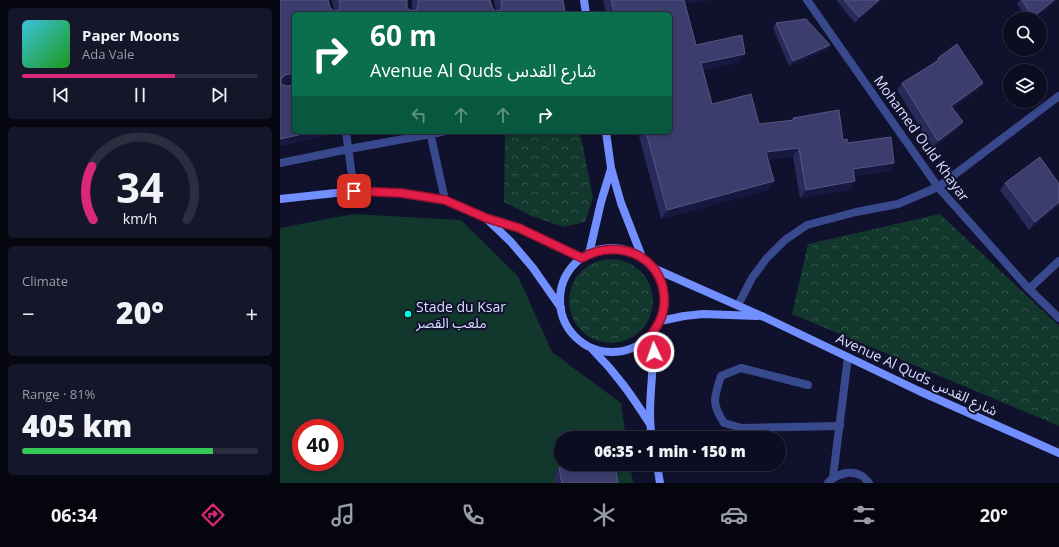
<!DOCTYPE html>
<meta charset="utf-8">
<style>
body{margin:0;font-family:"Open Sans","Noto Sans Arabic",sans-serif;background:#15162a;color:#f1f3f6;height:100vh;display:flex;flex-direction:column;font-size:15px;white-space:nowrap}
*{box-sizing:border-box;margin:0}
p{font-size:13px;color:#9a9ca5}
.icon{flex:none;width:22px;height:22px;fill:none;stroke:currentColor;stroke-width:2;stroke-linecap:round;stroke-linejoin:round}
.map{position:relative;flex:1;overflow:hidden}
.panel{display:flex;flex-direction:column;gap:8px;padding:8px;background:#070712;width:280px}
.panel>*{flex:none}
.banner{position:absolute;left:12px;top:12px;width:380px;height:122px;border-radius:6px;box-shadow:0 2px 6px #0003,0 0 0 1px #2c2d3f;background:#0b6e4f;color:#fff;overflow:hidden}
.controls{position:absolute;left:723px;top:12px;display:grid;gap:8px}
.controls a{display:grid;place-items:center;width:44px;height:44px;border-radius:50%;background:#0c0d21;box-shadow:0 2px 6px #0003,0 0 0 1px #2c2d3f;font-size:20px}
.speed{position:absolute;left:12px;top:419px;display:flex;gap:8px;font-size:20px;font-weight:700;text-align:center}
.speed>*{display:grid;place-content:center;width:52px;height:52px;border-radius:50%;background:#0c0d21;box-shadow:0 2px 6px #0003,0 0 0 1px #2c2d3f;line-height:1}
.speed .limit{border:6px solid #d22;background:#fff;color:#111}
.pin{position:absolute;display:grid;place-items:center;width:34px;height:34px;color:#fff;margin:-17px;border-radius:8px;box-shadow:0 2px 6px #0006}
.me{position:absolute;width:44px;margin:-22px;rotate:357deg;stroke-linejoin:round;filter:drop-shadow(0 0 3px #0008)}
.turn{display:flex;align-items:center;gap:14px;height:84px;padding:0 12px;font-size:18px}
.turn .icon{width:52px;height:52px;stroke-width:2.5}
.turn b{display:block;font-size:28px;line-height:34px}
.lanes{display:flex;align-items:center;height:38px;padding:0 12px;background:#0003;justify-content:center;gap:20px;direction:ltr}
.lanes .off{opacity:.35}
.big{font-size:30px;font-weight:800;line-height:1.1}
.panel .card{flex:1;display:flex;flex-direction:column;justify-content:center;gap:6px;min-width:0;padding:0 14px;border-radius:6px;background:#15162a}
.panel .dial{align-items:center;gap:0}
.dial svg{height:104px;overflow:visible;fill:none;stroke:#2c2d3f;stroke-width:7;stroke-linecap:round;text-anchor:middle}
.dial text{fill:#f1f3f6;stroke:none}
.song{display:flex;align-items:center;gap:12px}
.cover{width:48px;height:48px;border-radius:6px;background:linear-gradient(135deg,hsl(190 70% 55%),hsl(120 70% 35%))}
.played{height:4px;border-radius:2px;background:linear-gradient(90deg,#db2777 65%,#2c2d3f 65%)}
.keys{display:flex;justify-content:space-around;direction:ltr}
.heat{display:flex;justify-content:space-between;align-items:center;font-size:22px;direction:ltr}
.charge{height:6px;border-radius:3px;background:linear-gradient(90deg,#34c759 81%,#2c2d3f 0)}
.trip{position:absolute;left:274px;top:431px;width:232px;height:40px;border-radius:20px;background:#0c0d21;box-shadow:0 2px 6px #0003,0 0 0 1px #2c2d3f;font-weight:800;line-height:40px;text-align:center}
.menu{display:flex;height:64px;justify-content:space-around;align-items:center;background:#05050d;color:#9a9ca5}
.menu .icon{width:28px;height:28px}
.menu .selected{color:#db2777}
.menu b{font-size:18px;color:#f1f3f6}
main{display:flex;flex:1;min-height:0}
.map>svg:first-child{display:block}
.park{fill:url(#park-crowns)}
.pitch{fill:#12372d;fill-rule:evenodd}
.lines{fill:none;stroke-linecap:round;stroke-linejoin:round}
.lane{stroke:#39498e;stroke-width:8}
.street{stroke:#39498e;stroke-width:8}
.secondary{stroke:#728fff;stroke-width:8}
.wall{fill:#282a5a}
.shaded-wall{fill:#171840}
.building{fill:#3c3d6c;stroke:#555683}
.route-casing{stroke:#92132f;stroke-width:10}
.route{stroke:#e11d48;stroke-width:7}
.poi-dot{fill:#07ffdf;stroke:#10112c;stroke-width:1.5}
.labels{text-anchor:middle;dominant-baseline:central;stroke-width:4;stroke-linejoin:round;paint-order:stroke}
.street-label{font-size:14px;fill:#dbdfff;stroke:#10112c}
.poi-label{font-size:14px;fill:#dbdfff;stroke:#10112c;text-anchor:start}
</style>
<main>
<section class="panel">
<div class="card">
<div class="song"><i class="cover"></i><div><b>Paper Moons</b><p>Ada Vale</p></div></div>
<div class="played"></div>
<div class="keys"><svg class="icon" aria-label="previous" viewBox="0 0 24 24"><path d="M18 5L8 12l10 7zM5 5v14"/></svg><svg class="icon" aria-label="pause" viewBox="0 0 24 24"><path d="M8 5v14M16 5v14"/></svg><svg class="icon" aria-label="next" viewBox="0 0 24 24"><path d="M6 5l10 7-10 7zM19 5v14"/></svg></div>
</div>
<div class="card dial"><svg viewBox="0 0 100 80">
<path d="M14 69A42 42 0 1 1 86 69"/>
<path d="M14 69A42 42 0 0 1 13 28" stroke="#db2777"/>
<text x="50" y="56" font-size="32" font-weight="700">34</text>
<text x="50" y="72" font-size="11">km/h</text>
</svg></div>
<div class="card"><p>Climate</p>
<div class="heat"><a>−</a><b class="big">20°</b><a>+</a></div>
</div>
<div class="card"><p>Range · 81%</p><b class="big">405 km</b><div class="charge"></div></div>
</section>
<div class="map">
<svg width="779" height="483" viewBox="0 0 779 483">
<defs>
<pattern id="park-crowns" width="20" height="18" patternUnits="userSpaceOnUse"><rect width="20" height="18" fill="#12372d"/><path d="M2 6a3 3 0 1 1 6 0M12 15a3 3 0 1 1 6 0" fill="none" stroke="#34544c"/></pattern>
</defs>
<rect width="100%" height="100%" fill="#10112c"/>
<g class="park">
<path d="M225 132H300L313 198 305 222 283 227 249 215 224 202Z"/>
<path d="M660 214 779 326V426L512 314 528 244Z"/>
<circle cx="331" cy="301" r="42"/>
</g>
<path class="pitch" d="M73 214 181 220 238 276 272 352 341 403 346 438H281V464H350L353 483H0V228ZM21 428H55V462H21Z"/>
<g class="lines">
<g class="lane">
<path d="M528 385 461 368 441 376C434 398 431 403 444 423L462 428 560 426"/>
<path d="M553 477 568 357"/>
<path d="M548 483C556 474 571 469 582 476 584 477 587 481 589 483"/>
</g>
<g class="street">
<path d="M527 0 658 187 749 289 779 318"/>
<path d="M66 132 74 191"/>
<path d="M150 132 165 200"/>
<path d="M0 163 69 149 162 132"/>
<path d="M749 289 779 261"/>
<path d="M458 305 472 278 486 259 505 240 527 225 576 212 618 204 658 187 779 96"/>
</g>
<g class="secondary">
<path d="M304 0 306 14"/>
<path d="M326 132 331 168 341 203 362 257"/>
<path d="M0 199 74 191 121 193 165 200 206 218 239 228 302 258"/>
<path d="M208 220 231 242 253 268 281 308"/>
<circle cx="332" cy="300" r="52"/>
<path d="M309 254 321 202 331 169"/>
<path d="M373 268 484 317 639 391 779 453"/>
<path d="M380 321 404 316 423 314 477 316"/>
<path d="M372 334C376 369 366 404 372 438"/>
<path d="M313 350C337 374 352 396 370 424"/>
<path d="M377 464 380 483"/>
</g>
</g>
<g class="wall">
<path d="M0 0 50 7 53 11H54L52 0H127V7L128 9 132 11V0H210L212 7 215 11H216L214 0H283L285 11 14 14 13 81 1 83V84L58 133 0 146Z"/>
<path d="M323 0H431L405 3 416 45 465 54 459 62 423 70 432 104 479 124 512 120 513 118 563 140 568 143 614 163 609 171 574 176 575 181 569 190 520 198 513 156 488 160 494 181 488 190 381 219 358 132H390V14H326Z"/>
<path d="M556 0H602L575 23Z"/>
<path d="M740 0H778L753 19H747L737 4Z"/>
<path d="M496 23 550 45 546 50 509 66 493 28Z"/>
<path d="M658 58 703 83 698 90 673 108 678 129 653 148 617 90 622 83 654 64Z"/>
<path d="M725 183 779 205 749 230 720 190Z"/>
<path d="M279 468 338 483H276L274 475Z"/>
</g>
<g class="shaded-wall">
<path d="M400 0H431L397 5Z"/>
<path d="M599 0H602L575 23 579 17Z"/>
<path d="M774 0H778L753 19H751L753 17Z"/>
<path d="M285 11 283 14H279L280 12Z"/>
<path d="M550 45 546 50 509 66 513 61Z"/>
<path d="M465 54 459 62 415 72 421 63Z"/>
<path d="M14 73V81L0 83V80L5 75Z"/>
<path d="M703 83 698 90 667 113 671 106Z"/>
<path d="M683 122 678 129 653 148 658 141Z"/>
<path d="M32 132H58V133L0 146V139Z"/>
<path d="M519 148 513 156 480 161 486 152Z"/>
<path d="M614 163 609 171 567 177 573 169Z"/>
<path d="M494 181 488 190 381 219 387 210Z"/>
<path d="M575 181 569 190 520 198 526 190Z"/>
<path d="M779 202V205L749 230 755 222Z"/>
</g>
<g class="building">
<path d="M0 0H48L50 7 53 11H56L59 10 60 5 59 0H127V7L128 9 133 11 136 10 138 5V0H210L212 7 215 11H218L221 10 222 5 221 0H283L285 11 280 12 281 14H14V73L5 75 1 79V84L7 86 14 85V132H32L0 139Z"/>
<path d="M331 0H404L416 45 462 35 465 54 421 63 432 104 471 94 479 124 514 120 513 118 559 110 563 140 567 139 568 143 611 137 614 163 573 169 575 181 526 190 519 148 486 152 494 181 387 210 366 132H390V14H335Z"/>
<path d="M564 0H599L579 17Z"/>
<path d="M742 0H774L753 17Z"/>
<path d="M526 19 550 45 513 61 496 23Z"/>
<path d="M677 44 703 83 671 106 683 122 658 141 622 83 659 60 658 58Z"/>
<path d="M760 157 779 184V202L755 222 725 183Z"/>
<path d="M297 464H335L338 483H282L279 468Z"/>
</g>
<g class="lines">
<defs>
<path id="route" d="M74 191 121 193 165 200 206 218 239 228 302 258C341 236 388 259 384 306 383 313 381 320 377 326 375 329 373 332 372 334 371 339 373 347 374 352"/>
</defs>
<use href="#route" class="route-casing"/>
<use href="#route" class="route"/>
</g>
<circle class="poi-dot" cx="128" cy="314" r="4"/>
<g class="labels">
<g class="street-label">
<text transform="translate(642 138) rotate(54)">Mohamed Ould Khayar</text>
<text transform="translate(637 374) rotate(25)">Avenue Al Quds شارع القدس</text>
</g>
<g class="poi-label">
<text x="136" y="306">Stade du Ksar<tspan x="136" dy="16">ملعب القصر</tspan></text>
</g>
</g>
</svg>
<div class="controls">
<a><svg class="icon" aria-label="search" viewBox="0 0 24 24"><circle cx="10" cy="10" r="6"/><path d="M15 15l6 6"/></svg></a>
<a><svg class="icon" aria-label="layers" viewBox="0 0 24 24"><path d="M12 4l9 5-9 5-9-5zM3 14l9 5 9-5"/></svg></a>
</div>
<div class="speed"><div class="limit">40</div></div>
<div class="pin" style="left:74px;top:191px;background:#d93025"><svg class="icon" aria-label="arrive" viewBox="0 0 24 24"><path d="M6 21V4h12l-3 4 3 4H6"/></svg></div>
<svg class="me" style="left:374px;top:352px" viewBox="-20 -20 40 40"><circle r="17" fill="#e11d48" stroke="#fff" stroke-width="3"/><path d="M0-11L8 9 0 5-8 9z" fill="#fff"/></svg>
<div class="trip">06:35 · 1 min · 150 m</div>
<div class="banner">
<div class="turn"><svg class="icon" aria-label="right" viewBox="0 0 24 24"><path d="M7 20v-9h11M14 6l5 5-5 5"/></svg><div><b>60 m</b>Avenue Al Quds شارع القدس</div></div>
<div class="lanes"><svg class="icon off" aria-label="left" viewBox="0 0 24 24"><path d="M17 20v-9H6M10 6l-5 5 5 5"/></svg><svg class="icon off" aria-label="ahead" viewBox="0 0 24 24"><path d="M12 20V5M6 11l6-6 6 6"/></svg><svg class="icon off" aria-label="ahead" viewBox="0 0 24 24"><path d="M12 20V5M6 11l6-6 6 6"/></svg><svg class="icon" aria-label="right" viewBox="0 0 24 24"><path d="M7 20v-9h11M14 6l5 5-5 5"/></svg></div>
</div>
</div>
</main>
<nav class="menu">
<b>06:34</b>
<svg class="icon selected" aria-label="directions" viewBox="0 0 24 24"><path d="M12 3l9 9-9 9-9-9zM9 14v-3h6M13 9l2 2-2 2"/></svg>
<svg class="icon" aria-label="music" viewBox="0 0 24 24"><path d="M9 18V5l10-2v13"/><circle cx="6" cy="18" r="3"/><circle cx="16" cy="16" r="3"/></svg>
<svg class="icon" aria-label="phone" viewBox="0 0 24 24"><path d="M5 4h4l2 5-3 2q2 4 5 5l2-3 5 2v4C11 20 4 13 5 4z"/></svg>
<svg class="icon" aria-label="climate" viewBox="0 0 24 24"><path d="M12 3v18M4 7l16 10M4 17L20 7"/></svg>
<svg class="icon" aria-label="car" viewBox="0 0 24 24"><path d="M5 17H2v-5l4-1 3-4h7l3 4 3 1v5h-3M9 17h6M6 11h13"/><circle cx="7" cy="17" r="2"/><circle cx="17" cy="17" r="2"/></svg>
<svg class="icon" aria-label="filters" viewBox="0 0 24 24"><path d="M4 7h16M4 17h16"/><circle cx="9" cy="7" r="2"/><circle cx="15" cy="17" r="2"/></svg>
<b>20°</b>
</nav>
